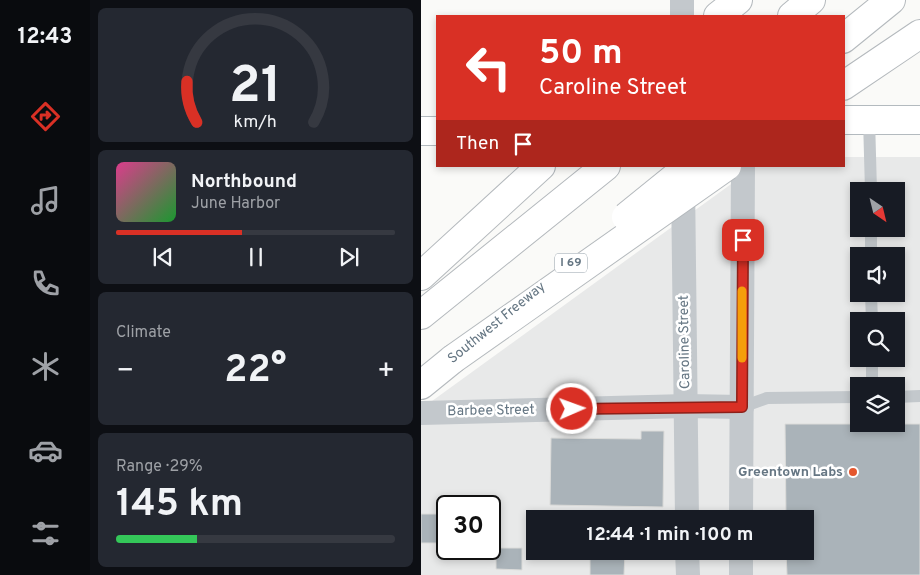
<!DOCTYPE html>
<meta charset="utf-8">
<style>
body{margin:0;font-family:Overpass,sans-serif;background:#242831;color:#f1f3f6;height:100vh;display:flex;flex-direction:column;font-size:19px;white-space:nowrap}
*{box-sizing:border-box;margin:0}
p{font-size:16px;color:#9ea1a6}
.icon{flex:none;width:28px;height:28px;fill:none;stroke:currentColor;stroke-width:2;stroke-linecap:round;stroke-linejoin:round}
.map{position:relative;flex:1;overflow:hidden}
.drawer{display:flex;flex-direction:column;gap:8px;padding:8px;background:#0d0f14;width:331px}
.drawer>*{flex:none}
.hud{position:absolute;left:15px;top:15px;width:409px;height:152px;border-radius:0px;box-shadow:0 2px 8px #0003;background:#d93025;color:#fff;overflow:hidden}
.needle{width:32px;rotate:145deg}
.tools{position:absolute;left:429px;top:182px;display:grid;gap:10px}
.tools a{display:grid;place-items:center;width:55px;height:55px;border-radius:0px;background:#171b24;box-shadow:0 2px 8px #0003;font-size:25px}
.speed{position:absolute;left:15px;top:495px;display:flex;gap:10px;font-size:25px;font-weight:700;text-align:center}
.speed>*{display:grid;place-content:center;width:65px;height:65px;border-radius:50%;background:#171b24;box-shadow:0 2px 8px #0003;line-height:1}
.speed .limit{border:2px solid #111;border-radius:8px;background:#fff;color:#111}
.pin{position:absolute;display:grid;place-items:center;width:42px;height:42px;color:#fff;margin:-21px;border-radius:10px;box-shadow:0 2px 8px #0006}
.me{position:absolute;width:55px;margin:-28px;rotate:88deg;stroke-linejoin:round;filter:drop-shadow(0 0 4px #0008)}
.turn{display:flex;align-items:center;gap:18px;height:105px;padding:0 20px;font-size:22px}
.turn .icon{width:65px;height:65px;stroke-width:2.5}
.turn b{display:block;font-size:35px;line-height:42px}
.then{display:flex;align-items:center;height:48px;padding:0 20px;background:#0003;gap:10px;font-size:19px}
.big{font-size:38px;font-weight:700;line-height:1.1}
.drawer .widget{flex:1;display:flex;flex-direction:column;justify-content:center;gap:8px;min-width:0;padding:0 18px;border-radius:8px;background:#242831}
.drawer .dial{align-items:center;gap:0}
.dial svg{height:130px;overflow:visible;fill:none;stroke:#363941;stroke-width:7;stroke-linecap:round;text-anchor:middle}
.dial text{fill:#f1f3f6;stroke:none}
.song{display:flex;align-items:center;gap:15px}
.cover{width:60px;height:60px;border-radius:8px;background:linear-gradient(135deg,hsl(330 70% 55%),hsl(130 70% 35%))}
.played{height:5px;border-radius:2px;background:linear-gradient(90deg,#d93025 45%,#363941 45%)}
.keys{display:flex;justify-content:space-around;direction:ltr}
.heat{display:flex;justify-content:space-between;align-items:center;font-size:28px;direction:ltr}
.charge{height:8px;border-radius:4px;background:linear-gradient(90deg,#34c759 29%,#363941 0)}
.trip{position:absolute;left:105px;top:510px;width:288px;height:50px;border-radius:0px;background:#171b24;box-shadow:0 2px 8px #0003;font-weight:700;line-height:50px;text-align:center}
main{display:flex;flex:1;min-height:0}
.tab-bar{display:flex;flex-direction:column;width:90px;justify-content:space-around;align-items:center;background:#090b0e;color:#9ea1a6}
.tab-bar .icon{width:35px;height:35px}
.tab-bar .on{color:#d93025}
.tab-bar b{font-size:22px;color:#f1f3f6}
.map>svg:first-child{display:block}
.built{fill:#e8e9e9;fill-rule:evenodd}
.building{fill:#aab3b9;stroke:#dcdcda}
.lines{fill:none;stroke-linecap:round;stroke-linejoin:round}
.secondary-casing{stroke:#b3babf;stroke-width:30}
.motorway-casing{stroke:#b4b9bd;stroke-width:30}
.service{stroke:#c3c8cc;stroke-width:12}
.minor{stroke:#c3c8cc;stroke-width:24}
.secondary{stroke:#fff;stroke-width:28}
.motorway{stroke:#fff;stroke-width:28}
.motorway-bridge-casing{stroke:#b4b9bd;stroke-width:30;stroke-linecap:butt}
.motorway-bridge{stroke:#fff;stroke-width:28}
.route-casing{stroke:#8d1f18;stroke-width:12}
.route{stroke:#d93025;stroke-width:9}
.slow{stroke:#f59e0b;stroke-width:9}
.poi-dot{fill:#e4572e;stroke:#fff;stroke-width:2}
.labels{text-anchor:middle;dominant-baseline:central;stroke-width:5;stroke-linejoin:round;paint-order:stroke}
.shield{fill:#fff;stroke:#939fa8;stroke-width:1}
.shield-label{font-size:12px;font-weight:bold;fill:#657683}
.street-label{font-size:14px;fill:#657683;stroke:#fff}
.poi-label{font-size:14px;font-weight:bold;fill:#657683;stroke:#fff;text-anchor:end}
</style>
<main>
<nav class="tab-bar">
<b>12:43</b>
<svg class="icon on" aria-label="directions" viewBox="0 0 24 24"><path d="M12 3l9 9-9 9-9-9zM9 14v-3h6M13 9l2 2-2 2"/></svg>
<svg class="icon" aria-label="music" viewBox="0 0 24 24"><path d="M9 18V5l10-2v13"/><circle cx="6" cy="18" r="3"/><circle cx="16" cy="16" r="3"/></svg>
<svg class="icon" aria-label="phone" viewBox="0 0 24 24"><path d="M5 4h4l2 5-3 2q2 4 5 5l2-3 5 2v4C11 20 4 13 5 4z"/></svg>
<svg class="icon" aria-label="climate" viewBox="0 0 24 24"><path d="M12 3v18M4 7l16 10M4 17L20 7"/></svg>
<svg class="icon" aria-label="car" viewBox="0 0 24 24"><path d="M5 17H2v-5l4-1 3-4h7l3 4 3 1v5h-3M9 17h6M6 11h13"/><circle cx="7" cy="17" r="2"/><circle cx="17" cy="17" r="2"/></svg>
<svg class="icon" aria-label="filters" viewBox="0 0 24 24"><path d="M4 7h16M4 17h16"/><circle cx="9" cy="7" r="2"/><circle cx="15" cy="17" r="2"/></svg>
</nav>
<section class="drawer">
<div class="widget dial"><svg viewBox="0 0 100 80">
<path d="M14 69A42 42 0 1 1 86 69"/>
<path d="M14 69A42 42 0 0 1 8 44" stroke="#d93025"/>
<text x="50" y="56" font-size="32" font-weight="700">21</text>
<text x="50" y="72" font-size="11">km/h</text>
</svg></div>
<div class="widget">
<div class="song"><i class="cover"></i><div><b>Northbound</b><p>June Harbor</p></div></div>
<div class="played"></div>
<div class="keys"><svg class="icon" aria-label="previous" viewBox="0 0 24 24"><path d="M18 5L8 12l10 7zM5 5v14"/></svg><svg class="icon" aria-label="pause" viewBox="0 0 24 24"><path d="M8 5v14M16 5v14"/></svg><svg class="icon" aria-label="next" viewBox="0 0 24 24"><path d="M6 5l10 7-10 7zM19 5v14"/></svg></div>
</div>
<div class="widget"><p>Climate</p>
<div class="heat"><a>−</a><b class="big">22°</b><a>+</a></div>
</div>
<div class="widget"><p>Range · 29%</p><b class="big">145 km</b><div class="charge"></div></div>
</section>
<div class="map">
<svg width="499" height="575" viewBox="0 0 499 575">
<rect width="100%" height="100%" fill="#fafaf8"/>
<path class="built" d="M423 157H499V575H0V409L335 166H422ZM438 191H475V229H438ZM438 256H475V294H438ZM438 321H475V359H438ZM438 386H475V424H438ZM26 506H69V549H26ZM114 519H384V551H114Z"/>
<g class="building">
<path d="M364 424H499V575H366L365 551H384V519H365Z"/>
<path d="M220 431H243L242 507 129 505 130 438 220 439Z"/>
<path d="M0 514H21V518H26V540H21L20 543H0Z"/>
<path d="M75 548H101V570L75 569Z"/>
<path d="M169 551H204L203 575H169Z"/>
</g>
<g class="lines">
<defs>
<g id="secondary">
<path d="M422 120H499"/>
<path d="M0 131H16"/>
</g>
<g id="motorway">
<path d="M297 16 317 0"/>
<path d="M371 16 390 0"/>
<path d="M422 39 470 0"/>
<path d="M422 86 499 34"/>
<path d="M0 276 120 166"/>
<path d="M0 315 185 166"/>
<path d="M0 385 32 359"/>
</g>
</defs>
<use href="#secondary" class="secondary-casing"/>
<use href="#motorway" class="motorway-casing"/>
<g class="service">
<path d="M448 119 450 191"/>
<path d="M450 229V256"/>
<path d="M450 294 451 321"/>
<path d="M451 359V386"/>
<path d="M475 397 499 396"/>
<path d="M321 407 346 398 438 397"/>
</g>
<g class="minor">
<path d="M261 16V0"/>
<path d="M262 181 266 519"/>
<path d="M0 413 265 406 321 407"/>
<path d="M320 519 322 166"/>
<path d="M266 551 267 575"/>
<path d="M320 575V551"/>
</g>
<use href="#secondary" class="secondary"/>
<use href="#motorway" class="motorway"/>
<defs>
<g id="motorway-bridge">
<path d="M205 217 268 166"/>
<path d="M32 359 306 166"/>
</g>
</defs>
<use href="#motorway-bridge" class="motorway-bridge-casing"/>
<use href="#motorway-bridge" class="motorway-bridge"/>
</g>
<g class="lines">
<defs>
<path id="route" d="M151 409 321 407 322 240"/>
</defs>
<use href="#route" class="route-casing"/>
<use href="#route" class="route"/>
<path class="slow" d="M321 358V291"/>
</g>
<circle class="poi-dot" cx="432" cy="472" r="5"/>
<g class="labels">
<rect class="shield" x="134" y="253.5" width="32" height="19" rx="4"/>
<g class="shield-label">
<text x="150" y="263">I 69</text>
</g>
<g class="street-label">
<text transform="translate(76 323) rotate(-39)">Southwest Freeway</text>
<text transform="translate(264 342) rotate(-91)">Caroline Street</text>
<text transform="translate(70 411) rotate(-1)">Barbee Street</text>
</g>
<g class="poi-label">
<text x="422" y="472">Greentown Labs</text>
</g>
</g>
</svg>
<div class="tools">
<a><svg class="needle" viewBox="-14 -14 28 28"><path d="M0-13l5 13h-10z" fill="#e53935"/><path d="M0 13l5-13h-10z" fill="#9ea1a6"/></svg></a>
<a><svg class="icon" aria-label="sound" viewBox="0 0 24 24"><path d="M4 9h4l5-4v14l-5-4H4zM17 9q2 3 0 6"/></svg></a>
<a><svg class="icon" aria-label="search" viewBox="0 0 24 24"><circle cx="10" cy="10" r="6"/><path d="M15 15l6 6"/></svg></a>
<a><svg class="icon" aria-label="layers" viewBox="0 0 24 24"><path d="M12 4l9 5-9 5-9-5zM3 14l9 5 9-5"/></svg></a>
</div>
<div class="speed"><div class="limit">30</div></div>
<div class="pin" style="left:322px;top:240px;background:#d93025"><svg class="icon" aria-label="arrive" viewBox="0 0 24 24"><path d="M6 21V4h12l-3 4 3 4H6"/></svg></div>
<svg class="me" style="left:151px;top:409px" viewBox="-20 -20 40 40"><circle r="17" fill="#d93025" stroke="#fff" stroke-width="3"/><path d="M0-11L8 9 0 5-8 9z" fill="#fff"/></svg>
<div class="trip">12:44 · 1 min · 100 m</div>
<div class="hud">
<div class="turn"><svg class="icon" aria-label="left" viewBox="0 0 24 24"><path d="M17 20v-9H6M10 6l-5 5 5 5"/></svg><div><b>50 m</b>Caroline Street</div></div>
<div class="then">Then<svg class="icon" aria-label="arrive" viewBox="0 0 24 24"><path d="M6 21V4h12l-3 4 3 4H6"/></svg></div>
</div>
</div>
</main>
